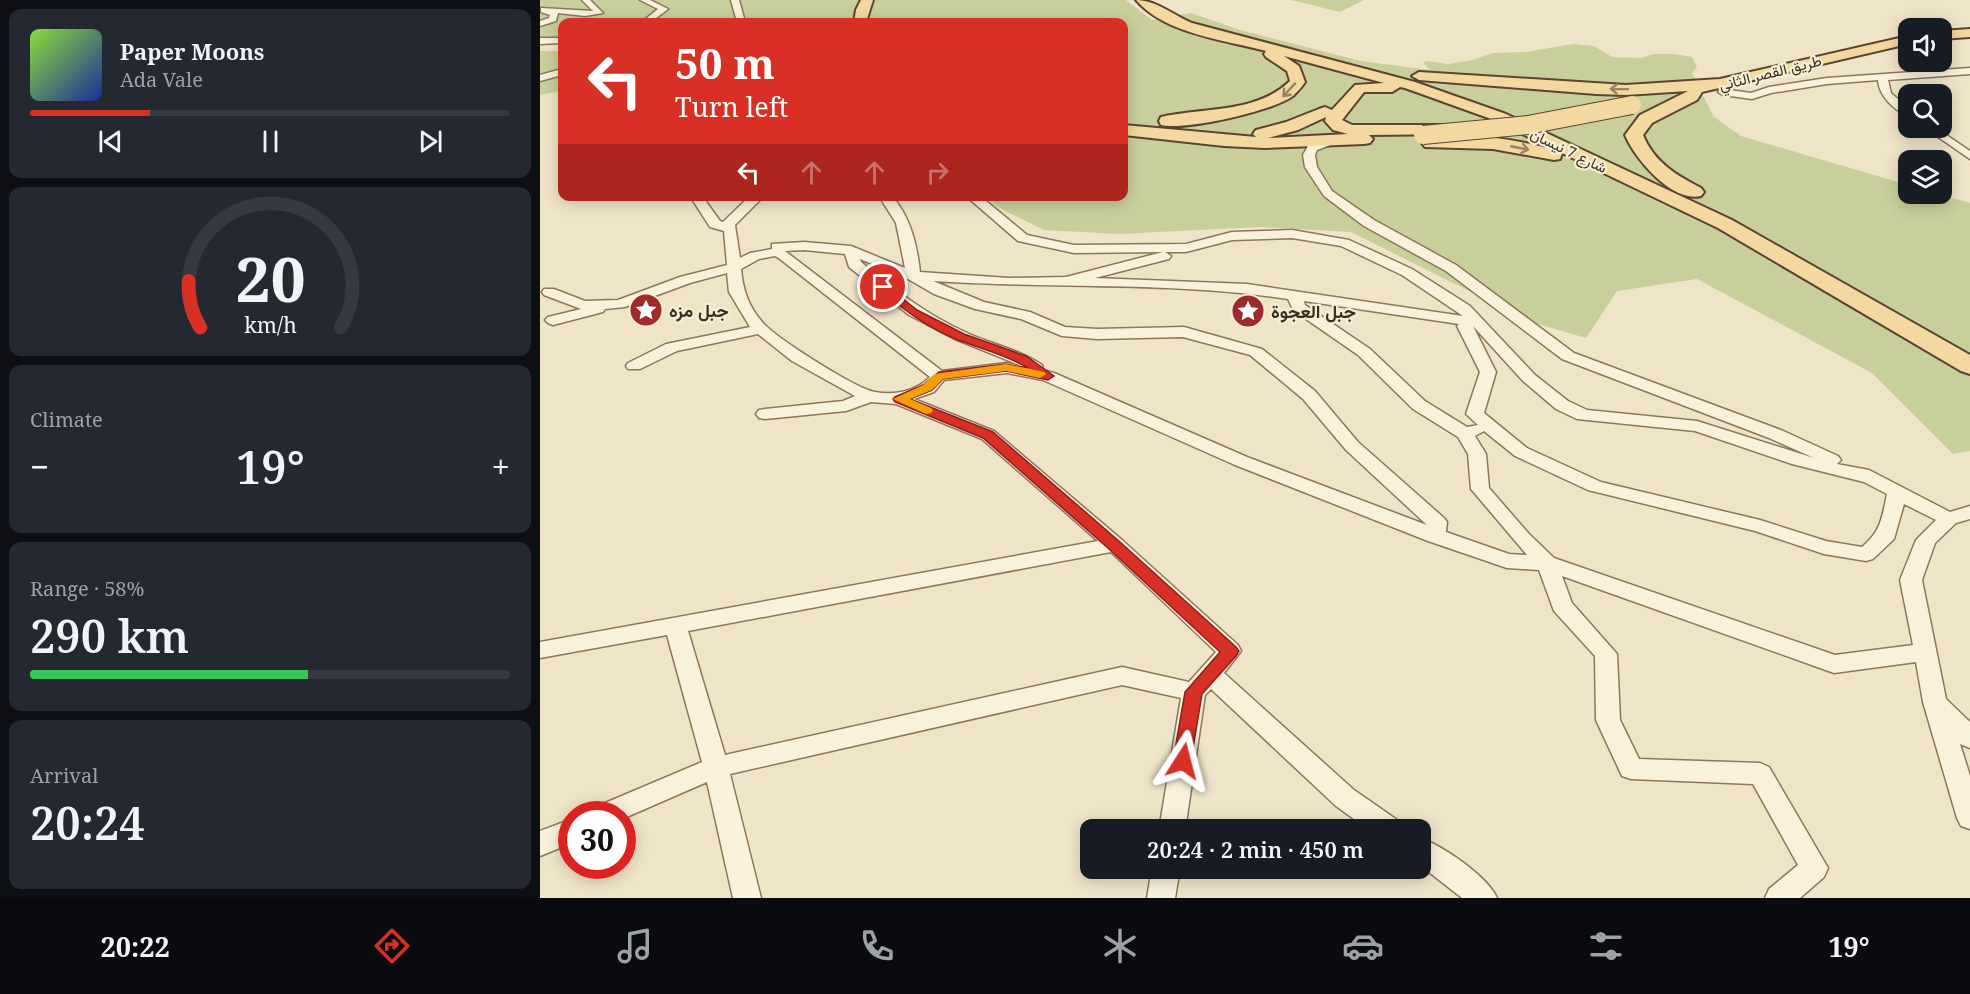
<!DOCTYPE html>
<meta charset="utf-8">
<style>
body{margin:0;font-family:"Noto Serif",Vazirmatn,serif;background:#242831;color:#f1f3f6;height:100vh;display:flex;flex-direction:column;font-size:22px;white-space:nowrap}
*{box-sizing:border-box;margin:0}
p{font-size:20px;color:#9ea1a6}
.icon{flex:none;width:33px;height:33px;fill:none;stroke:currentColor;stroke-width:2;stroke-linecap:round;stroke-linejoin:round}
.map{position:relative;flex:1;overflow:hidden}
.details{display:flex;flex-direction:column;gap:9px;padding:9px;background:#0d0f14;width:540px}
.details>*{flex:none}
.guide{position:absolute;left:18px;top:18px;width:570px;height:183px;border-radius:12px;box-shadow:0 3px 15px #0003;background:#d93025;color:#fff;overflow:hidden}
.tools{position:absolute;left:1358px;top:18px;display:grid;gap:12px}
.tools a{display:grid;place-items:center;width:54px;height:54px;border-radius:12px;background:#171b24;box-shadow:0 3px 15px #0003;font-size:30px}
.speed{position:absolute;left:18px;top:801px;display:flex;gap:12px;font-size:30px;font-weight:700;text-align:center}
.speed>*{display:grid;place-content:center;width:78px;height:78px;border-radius:50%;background:#171b24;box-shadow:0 3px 15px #0003;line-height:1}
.speed .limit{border:9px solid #d22;background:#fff;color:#111}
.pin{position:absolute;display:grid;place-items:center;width:51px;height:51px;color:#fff;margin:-26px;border:3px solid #fff;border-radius:50%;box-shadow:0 2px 6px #0007}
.me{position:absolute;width:66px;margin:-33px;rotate:9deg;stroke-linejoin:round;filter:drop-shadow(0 0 4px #0008)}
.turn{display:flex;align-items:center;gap:21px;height:126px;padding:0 18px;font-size:27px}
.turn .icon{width:78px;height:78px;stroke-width:2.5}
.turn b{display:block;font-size:42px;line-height:51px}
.lanes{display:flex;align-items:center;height:57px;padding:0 18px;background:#0003;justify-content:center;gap:30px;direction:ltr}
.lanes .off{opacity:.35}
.big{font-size:45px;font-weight:600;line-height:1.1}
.details .card{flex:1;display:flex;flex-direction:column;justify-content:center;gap:9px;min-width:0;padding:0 21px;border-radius:12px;background:#242831}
.details .dial{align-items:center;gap:0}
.dial svg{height:156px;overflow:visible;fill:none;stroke:#363941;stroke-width:7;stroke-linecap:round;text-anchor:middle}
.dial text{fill:#f1f3f6;stroke:none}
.song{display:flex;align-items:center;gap:18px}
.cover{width:72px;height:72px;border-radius:9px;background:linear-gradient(135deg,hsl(90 70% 55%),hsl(230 70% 35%))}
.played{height:6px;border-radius:3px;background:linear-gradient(90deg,#d93025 25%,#363941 25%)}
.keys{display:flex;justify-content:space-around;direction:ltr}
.heat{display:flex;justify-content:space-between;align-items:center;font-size:33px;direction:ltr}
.charge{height:9px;border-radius:4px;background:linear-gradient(90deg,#34c759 58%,#363941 0)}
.trip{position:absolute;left:540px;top:819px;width:351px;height:60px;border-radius:12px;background:#171b24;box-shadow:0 3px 15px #0003;font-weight:600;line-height:60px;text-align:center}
.tabs{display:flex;height:96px;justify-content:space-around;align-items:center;background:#090b0e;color:#9ea1a6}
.tabs .icon{width:42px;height:42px}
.tabs .selected{color:#d93025}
.tabs b{font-size:27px;color:#f1f3f6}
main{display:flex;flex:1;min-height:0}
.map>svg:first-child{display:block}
.green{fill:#c9cf9b}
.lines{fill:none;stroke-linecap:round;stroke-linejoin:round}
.street-casing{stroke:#8d765c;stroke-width:3}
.primary-casing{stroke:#5b4430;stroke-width:4}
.street{fill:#faf1dc;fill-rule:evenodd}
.primary{fill:#f3d9a0;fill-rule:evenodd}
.primary-bridge-casing{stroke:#5b4430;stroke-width:20;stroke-linecap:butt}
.primary-bridge{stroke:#f3d9a0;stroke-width:18}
.oneway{stroke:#988460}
.route{fill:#d93025;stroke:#8d1f18;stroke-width:1.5}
.slow{fill:#f59e0b}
.labels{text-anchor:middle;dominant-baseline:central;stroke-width:4.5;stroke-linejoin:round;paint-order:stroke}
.far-street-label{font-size:15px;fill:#3d2e20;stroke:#f7eed8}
.poi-label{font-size:18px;font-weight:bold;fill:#3d2e20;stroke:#f7eed8;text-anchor:start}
</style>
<main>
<section class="details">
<div class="card">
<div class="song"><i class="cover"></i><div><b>Paper Moons</b><p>Ada Vale</p></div></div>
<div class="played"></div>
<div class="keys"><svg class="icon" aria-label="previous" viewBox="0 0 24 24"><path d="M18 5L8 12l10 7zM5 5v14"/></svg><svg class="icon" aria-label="pause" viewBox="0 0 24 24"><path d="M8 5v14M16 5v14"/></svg><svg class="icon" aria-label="next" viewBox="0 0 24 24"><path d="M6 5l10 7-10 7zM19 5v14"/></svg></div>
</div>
<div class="card dial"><svg viewBox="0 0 100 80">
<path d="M14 69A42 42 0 1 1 86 69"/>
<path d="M14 69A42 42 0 0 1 8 45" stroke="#d93025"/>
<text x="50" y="56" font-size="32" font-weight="700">20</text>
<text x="50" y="72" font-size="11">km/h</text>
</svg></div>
<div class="card"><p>Climate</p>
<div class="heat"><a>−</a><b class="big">19°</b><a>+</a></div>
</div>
<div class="card"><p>Range · 58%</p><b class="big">290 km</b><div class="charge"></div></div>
<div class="card"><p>Arrival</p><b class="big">20:24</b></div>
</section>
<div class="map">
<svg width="1430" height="898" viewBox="0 0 1430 898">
<rect width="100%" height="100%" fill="#f0e4c8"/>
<g class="green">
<path d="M0 0H586L612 20 651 13 700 30 821 61 890 70 883 63 887 61 908 64 932 60 953 53 986 52 1033 44 1054 46 1072 57 1101 58 1114 54H1134L1152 57 1157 67 1152 73 1174 117 1201 136 1368 185V194H1399L1430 203V451L1413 454 1332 373 1157 279 1077 291 1046 338 991 322 811 232 720 227 579 234 504 230 465 211 444 197 584 196V22H22V41H0Z"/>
<path d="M751 0H824L800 12Z"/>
<path d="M0 51H22V91L0 95Z"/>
</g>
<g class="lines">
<defs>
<g id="street">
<path d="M42 0H50L63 13 45 16 18 13 16 21 0 26V21L9 18 10 15 1 12V8L53 11Z"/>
<path d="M100 0H110L128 9 111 22H102L118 9Z"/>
<path d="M191 0H199L205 22H197Z"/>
<path d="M0 38H22V43L0 44Z"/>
<path d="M1430 68V74L1348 80 1351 93 1368 108V116C1354 110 1339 96 1338 80L1287 84 1231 93 1212 99 1183 95 1178 92 1183 89 1211 93 1229 87 1287 78Z"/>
<path d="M22 69V75L0 81V75Z"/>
<path d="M1385 128H1396L1430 151V159Z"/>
<path d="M792 138 796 139V143L777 150 775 155 777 167 792 191 834 220 916 265 1034 353 1241 430 1298 456 1301 460 1297 464 1329 470 1410 512 1430 506V519L1416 523 1395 543 1382 580 1406 699 1430 722V748L1420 744 1430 776V829L1421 826 1417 818 1383 702 1376 662 1294 673 1022 576 1032 603 1077 654 1080 720 1099 759 1220 763 1229 767 1288 868 1284 877 1260 898H1225L1229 889 1258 865 1213 784 1091 779 1082 776 1056 720 1055 656 1014 611 999 570 967 568 888 541 695 465 503 380 467 373 404 380 394 392 374 399 454 431 582 540 698 645 701 651 684 673 814 790 860 822 864 830H829L796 806 671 689 665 695 645 830H619L641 698 582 685 190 774 221 898H193L167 782 82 819V814H54L58 806 162 762 127 635 0 658V642L558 541 442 439 356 404 331 402 306 411 225 419 219 418 216 414 219 410 225 409 303 401 315 396 252 361 218 334 137 351 100 369H88L86 366 88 363 126 344 210 327 189 292 187 273 150 283 85 307 65 309 63 312 13 325 8 323 5 320 8 317 41 309 4 295 2 292 4 289H14L45 301 78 300 140 277 187 265 184 231 170 227 150 196H162L180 221 183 222 210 196H224L195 225 200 258 210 253 232 249V244L264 242 311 246 365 268 356 223 339 196H352C371 218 377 245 380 272L469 278 526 277 623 252 534 253 478 241 426 196H440L487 235 534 245 646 244 692 232 752 230 809 240 872 269 930 306 995 375 1028 401 1047 410 1157 421 1274 458 1229 438 1022 359 906 271 824 226 784 196 765 167 763 155 768 146ZM752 238 801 246 862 275 923 316 707 284 555 278 629 259 631 256 625 252H646L692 240ZM264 250 305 254 309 267 369 315 415 339 482 366 467 363 402 371 245 251ZM235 256 240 259 390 377C376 391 355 396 335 392 316 389 236 338 223 323 208 306 203 290 201 269L219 259ZM320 259 368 279 394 294 435 309 481 319 522 336 557 339 643 337 710 355 763 399 806 450 887 525 707 457 514 373 503 370 502 365C478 349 450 344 425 332 385 314 354 289 321 262ZM393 281C511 289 631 281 748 299L753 310 818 355 873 409 918 437 928 454 931 489 987 555 969 554 906 532 907 522 904 518 818 442 775 391 722 349 644 327 557 329 525 327 490 312 444 302ZM764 301 919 324 917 326 940 372 926 414 938 425 927 427 885 401 830 349 765 305ZM933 326 983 381 1016 409 1037 419 1155 431 1252 464 1324 482 1347 494C1342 518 1341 531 1322 547L1286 541 1220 520 1061 482 987 448 944 413 956 372ZM944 431 975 456 1048 490 1215 531 1284 554 1326 561 1333 559 1354 539 1364 504 1396 520 1376 540 1360 580 1373 645 1295 655 1014 558 989 534 949 488 946 454 935 436ZM571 552 676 652 649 682 582 667 185 755 148 631Z"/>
<path d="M32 819V843L0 856V831Z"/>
<path d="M880 838C903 846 947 876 957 898H922L880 865Z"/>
<path d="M612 868H640L635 898H607Z"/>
</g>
<g id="primary">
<path d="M321 0H333L326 22H314L316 10Z"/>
<path d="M596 0C616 0 633 15 652 23L875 82 966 114 1192 220 1430 355V374L1421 371 1178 228 1022 153 1020 159 1014 160 953 149 885 147 882 143 885 139C923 130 978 140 1015 150L954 120 865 88 860 87 852 92H824L802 120 812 125H913L919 126 921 130 919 134 829 135 833 139 830 143 824 144 725 148 684 146 584 135V125L716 137 713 134 716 130 746 122 779 109 785 107 792 110 815 85 844 83 744 56 759 66 765 82C762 87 757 92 753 96 733 111 645 131 621 125L619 121 621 117C663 107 716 114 750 81L747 71 726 57 724 54 726 51C685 40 625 34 596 0ZM786 117 785 121 793 130 808 134 728 138 758 130Z"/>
<path d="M1430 29V37L1401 39V31Z"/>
<path d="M1368 36V44L1162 92 1157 100 1112 123 1103 135C1114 162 1136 175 1161 188L1164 192 1161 196C1132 203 1095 159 1085 135L1100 115 1148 91 1086 95 1056 94 879 80 872 76 879 72 1086 85 1180 79Z"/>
</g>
</defs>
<use href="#street" class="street-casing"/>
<use href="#primary" class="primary-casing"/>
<use href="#street" class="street"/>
<use href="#primary" class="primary"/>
<defs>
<path id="primary-bridge" d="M883 135 988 125 1092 105"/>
</defs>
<use href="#primary-bridge" class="primary-bridge-casing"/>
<use href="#primary-bridge" class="primary-bridge"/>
</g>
<defs><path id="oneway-shaft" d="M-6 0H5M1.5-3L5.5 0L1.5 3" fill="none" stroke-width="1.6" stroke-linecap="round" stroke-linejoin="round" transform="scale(1.5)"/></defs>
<g class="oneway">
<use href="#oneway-shaft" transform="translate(1079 89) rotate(-179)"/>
<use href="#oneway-shaft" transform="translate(749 90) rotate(133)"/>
<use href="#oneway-shaft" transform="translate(980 148) rotate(11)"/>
</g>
<path class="route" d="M343 283 377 310 424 334 486 356 514 376 508 380 466 371 403 379 392 390 370 399 453 432 580 542 696 647 699 651 696 656 662 694 650 766 643 768 636 766 633 761 645 692 680 652 569 549 443 438 355 402 353 399 355 397 383 385 399 372 466 364 488 368C467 355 442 349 418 340 388 328 364 310 339 289V284Z"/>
<path class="slow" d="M466 364 504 372 506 374 500 378 466 371 403 379 392 390 370 399 391 408 393 410 391 413 386 414 353 399 383 385 395 374Z"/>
<defs>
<symbol id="sight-disc" viewBox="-11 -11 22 22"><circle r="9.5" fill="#9e2a2b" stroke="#f7eed8"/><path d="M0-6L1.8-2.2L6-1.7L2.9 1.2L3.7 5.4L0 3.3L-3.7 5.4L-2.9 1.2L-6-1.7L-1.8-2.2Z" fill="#fff"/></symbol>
</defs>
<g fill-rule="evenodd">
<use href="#sight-disc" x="87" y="291" width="38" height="38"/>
<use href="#sight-disc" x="689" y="292" width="38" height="38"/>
</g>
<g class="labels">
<g class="far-street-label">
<text transform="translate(1230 72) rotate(-14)">طريق القصر الثاني</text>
<text transform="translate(1029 150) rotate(26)">شارع 7 نيسان</text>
</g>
<g class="poi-label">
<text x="129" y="310">جبل مزه</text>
<text x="731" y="311">جبل العجوة</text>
</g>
</g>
</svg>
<div class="tools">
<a><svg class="icon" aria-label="sound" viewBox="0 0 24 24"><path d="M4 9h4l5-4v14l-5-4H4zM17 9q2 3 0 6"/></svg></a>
<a><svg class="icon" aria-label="search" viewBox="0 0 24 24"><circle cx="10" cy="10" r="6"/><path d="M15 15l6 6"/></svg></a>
<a><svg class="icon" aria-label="layers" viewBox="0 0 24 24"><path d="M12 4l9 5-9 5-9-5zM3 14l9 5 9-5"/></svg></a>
</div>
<div class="speed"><div class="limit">30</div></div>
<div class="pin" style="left:343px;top:287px;background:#d93025"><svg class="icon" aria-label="arrive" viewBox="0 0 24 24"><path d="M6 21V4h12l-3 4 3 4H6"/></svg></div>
<svg class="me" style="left:643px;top:761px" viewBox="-20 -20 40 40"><path d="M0-17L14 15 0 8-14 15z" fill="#d93025" stroke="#fff" stroke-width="4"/></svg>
<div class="trip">20:24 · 2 min · 450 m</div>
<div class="guide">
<div class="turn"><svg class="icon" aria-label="left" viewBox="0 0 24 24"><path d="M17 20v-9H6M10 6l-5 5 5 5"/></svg><div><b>50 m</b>Turn left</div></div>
<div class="lanes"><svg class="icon" aria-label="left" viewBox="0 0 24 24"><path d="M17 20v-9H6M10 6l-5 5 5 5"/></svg><svg class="icon off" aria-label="ahead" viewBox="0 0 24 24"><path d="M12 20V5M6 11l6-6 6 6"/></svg><svg class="icon off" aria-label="ahead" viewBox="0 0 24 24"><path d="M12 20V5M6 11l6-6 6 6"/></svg><svg class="icon off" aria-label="right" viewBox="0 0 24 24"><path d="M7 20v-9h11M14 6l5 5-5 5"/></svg></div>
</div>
</div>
</main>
<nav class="tabs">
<b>20:22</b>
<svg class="icon selected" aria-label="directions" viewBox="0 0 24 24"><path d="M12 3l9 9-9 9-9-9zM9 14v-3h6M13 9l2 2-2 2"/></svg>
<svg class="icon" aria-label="music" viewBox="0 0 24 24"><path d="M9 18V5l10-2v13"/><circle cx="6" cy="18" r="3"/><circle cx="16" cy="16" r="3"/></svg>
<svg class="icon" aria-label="phone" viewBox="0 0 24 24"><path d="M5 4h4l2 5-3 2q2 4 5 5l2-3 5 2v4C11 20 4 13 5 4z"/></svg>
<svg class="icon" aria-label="climate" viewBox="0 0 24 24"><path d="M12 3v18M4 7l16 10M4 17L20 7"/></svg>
<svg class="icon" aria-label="car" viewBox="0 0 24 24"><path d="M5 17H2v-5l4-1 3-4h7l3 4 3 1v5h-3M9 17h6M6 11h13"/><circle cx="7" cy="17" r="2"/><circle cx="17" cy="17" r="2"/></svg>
<svg class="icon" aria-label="filters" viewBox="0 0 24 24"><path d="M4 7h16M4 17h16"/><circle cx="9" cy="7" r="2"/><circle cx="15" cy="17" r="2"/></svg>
<b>19°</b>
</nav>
